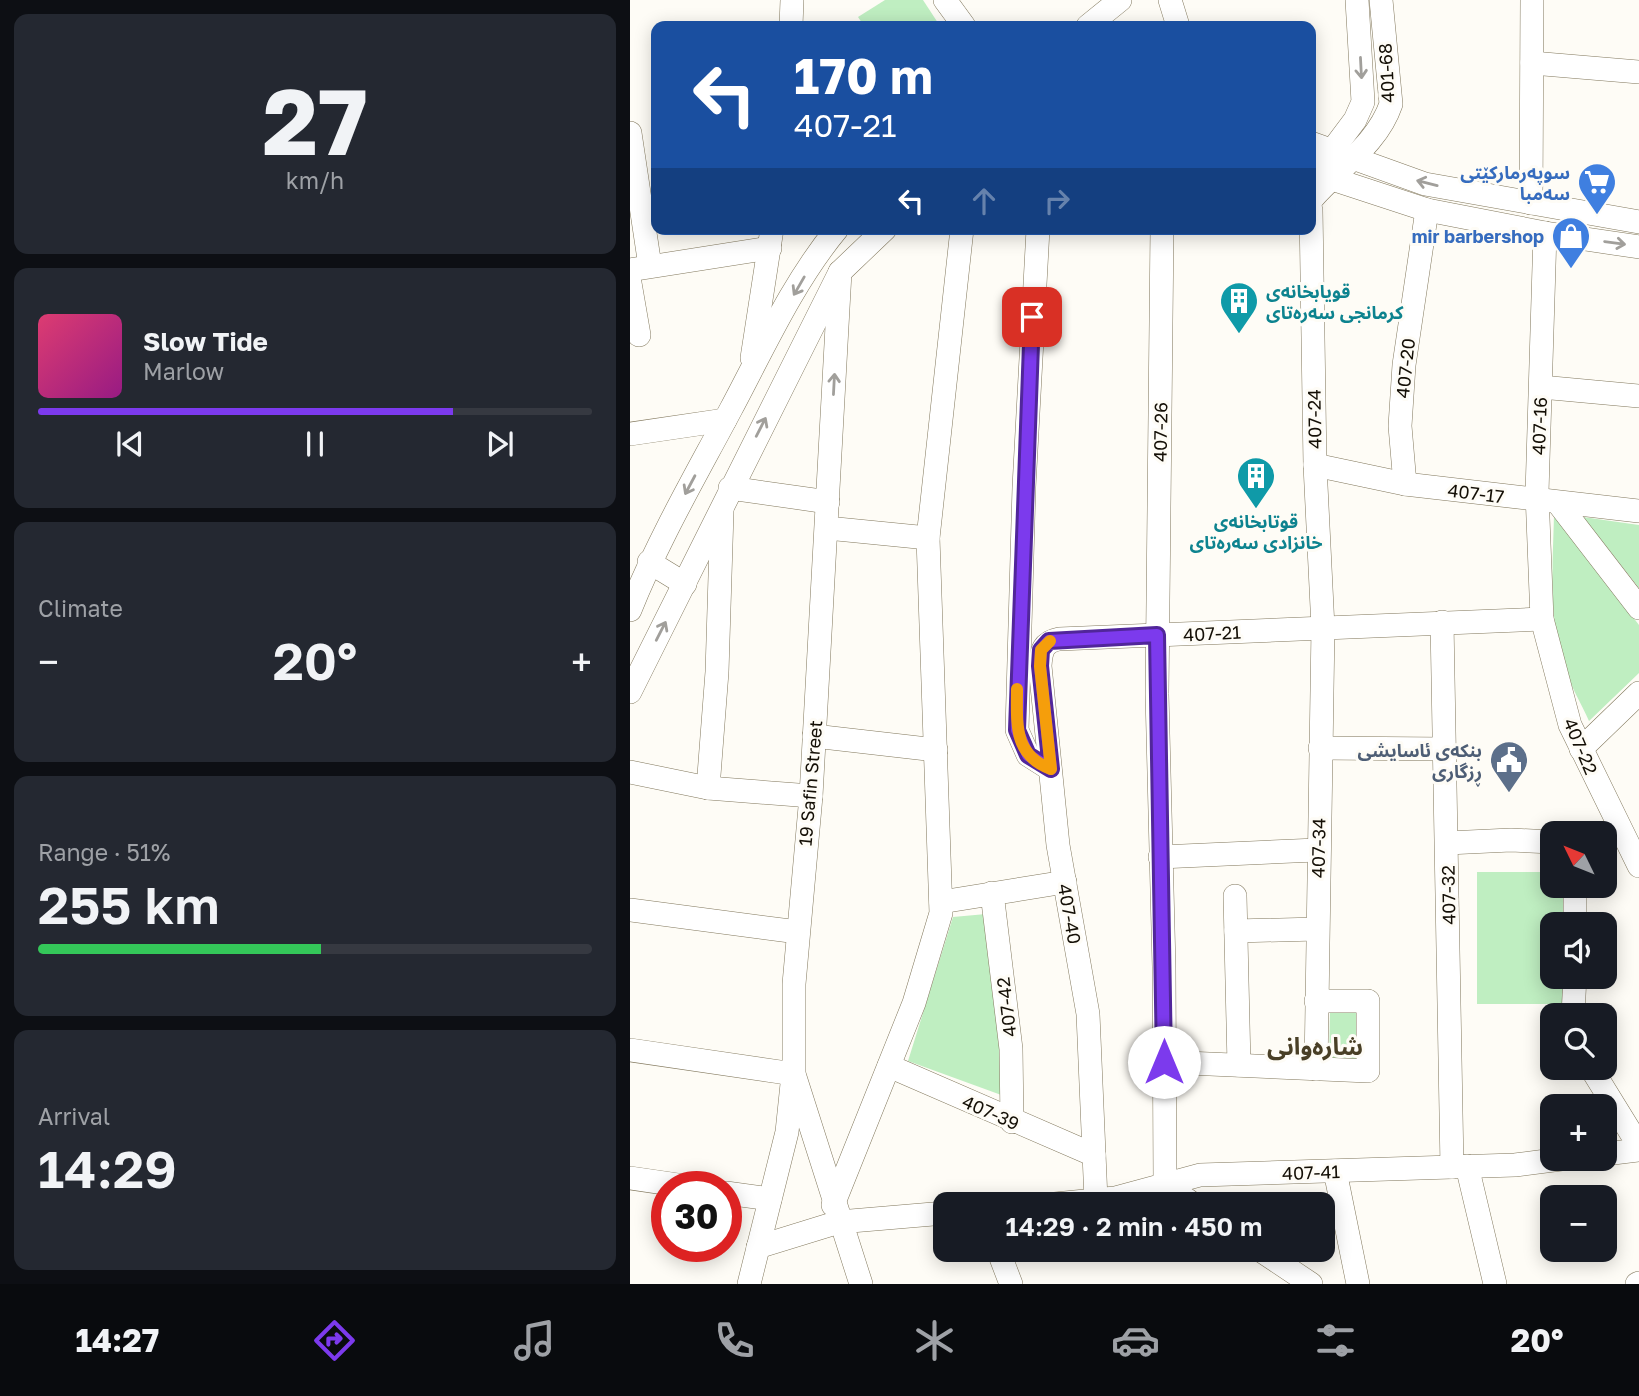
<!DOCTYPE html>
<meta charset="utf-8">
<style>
body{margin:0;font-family:"Golos Text","Noto Sans Arabic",sans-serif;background:#242831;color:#f1f3f6;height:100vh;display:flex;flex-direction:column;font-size:26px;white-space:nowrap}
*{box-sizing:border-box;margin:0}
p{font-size:23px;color:#9ea1a6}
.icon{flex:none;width:38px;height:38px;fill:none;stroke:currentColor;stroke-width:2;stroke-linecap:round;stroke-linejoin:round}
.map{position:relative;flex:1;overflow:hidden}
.panel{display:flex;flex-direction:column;gap:14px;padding:14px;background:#0d0f14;width:630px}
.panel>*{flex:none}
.banner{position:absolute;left:21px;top:21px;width:665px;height:214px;border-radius:14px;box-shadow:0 4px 18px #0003;background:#1a4fa0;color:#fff;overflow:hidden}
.needle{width:46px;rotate:313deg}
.tools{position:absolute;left:910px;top:821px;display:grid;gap:14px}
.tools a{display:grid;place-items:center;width:77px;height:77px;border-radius:14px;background:#171b24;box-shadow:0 4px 18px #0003;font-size:35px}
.speed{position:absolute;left:21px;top:1171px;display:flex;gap:14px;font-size:35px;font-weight:700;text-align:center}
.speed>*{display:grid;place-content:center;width:91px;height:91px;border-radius:50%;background:#171b24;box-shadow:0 4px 18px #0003;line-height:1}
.speed .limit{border:10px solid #d22;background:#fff;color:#111}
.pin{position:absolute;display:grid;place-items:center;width:60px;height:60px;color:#fff;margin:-30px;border-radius:14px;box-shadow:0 4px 10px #0006}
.me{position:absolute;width:77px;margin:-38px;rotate:0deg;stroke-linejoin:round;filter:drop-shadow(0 0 5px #0008)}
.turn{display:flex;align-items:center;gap:24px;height:147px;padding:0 28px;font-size:32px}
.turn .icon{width:91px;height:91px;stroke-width:2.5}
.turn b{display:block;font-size:49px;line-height:60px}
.lanes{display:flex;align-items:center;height:66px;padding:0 28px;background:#0003;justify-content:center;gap:35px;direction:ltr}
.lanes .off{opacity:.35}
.big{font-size:52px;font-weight:600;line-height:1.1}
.panel .widget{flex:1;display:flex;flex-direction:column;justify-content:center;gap:10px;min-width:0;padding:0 24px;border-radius:14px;background:#242831}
.panel .dial{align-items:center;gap:0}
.dial b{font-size:91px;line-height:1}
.song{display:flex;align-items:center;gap:21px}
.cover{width:84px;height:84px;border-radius:10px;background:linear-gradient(135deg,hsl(340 70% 55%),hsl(310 70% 35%))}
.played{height:7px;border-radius:4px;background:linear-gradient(90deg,#7c3aed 75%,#363941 75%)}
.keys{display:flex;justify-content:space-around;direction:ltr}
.heat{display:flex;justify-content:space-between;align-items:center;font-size:38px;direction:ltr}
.charge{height:10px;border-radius:5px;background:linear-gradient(90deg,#34c759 51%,#363941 0)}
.trip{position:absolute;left:303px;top:1192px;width:402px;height:70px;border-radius:14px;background:#171b24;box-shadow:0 4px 18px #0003;font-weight:600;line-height:70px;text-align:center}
.dock{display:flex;height:112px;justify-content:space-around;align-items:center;background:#090b0e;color:#9ea1a6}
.dock .icon{width:49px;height:49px}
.dock .selected{color:#7c3aed}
.dock b{font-size:32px;color:#f1f3f6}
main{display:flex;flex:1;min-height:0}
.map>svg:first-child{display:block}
.green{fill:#bfeec1}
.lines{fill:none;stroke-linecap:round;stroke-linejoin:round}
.minor-casing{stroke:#82785d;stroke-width:24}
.minor{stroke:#fff;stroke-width:23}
.oneway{stroke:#a19f9b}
.route-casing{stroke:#51269a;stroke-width:18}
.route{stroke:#7c3aed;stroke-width:12}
.slow{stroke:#f59e0b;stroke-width:12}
.labels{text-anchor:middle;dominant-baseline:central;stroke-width:6;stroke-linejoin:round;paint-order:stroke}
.street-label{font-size:18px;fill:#140f06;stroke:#fefcf6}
.shop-label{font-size:18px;font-weight:bold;fill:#366cbe;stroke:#fefcf6;text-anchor:end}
.culture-label{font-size:18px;font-weight:bold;fill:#0d838f;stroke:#fefcf6;text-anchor:start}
.service-label{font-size:18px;font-weight:bold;fill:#4e5e75;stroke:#fefcf6;text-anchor:end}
.district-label{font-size:24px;font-weight:bold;fill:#493f26;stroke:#fefcf6}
</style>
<main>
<section class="panel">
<div class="widget dial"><b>27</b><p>km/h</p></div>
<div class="widget">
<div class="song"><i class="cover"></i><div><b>Slow Tide</b><p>Marlow</p></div></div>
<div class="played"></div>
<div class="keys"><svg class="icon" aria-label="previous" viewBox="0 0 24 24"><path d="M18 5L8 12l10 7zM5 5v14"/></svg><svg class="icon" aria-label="pause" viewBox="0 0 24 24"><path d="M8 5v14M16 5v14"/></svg><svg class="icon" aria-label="next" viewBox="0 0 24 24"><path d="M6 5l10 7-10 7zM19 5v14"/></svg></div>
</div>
<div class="widget"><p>Climate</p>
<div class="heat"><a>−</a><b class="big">20°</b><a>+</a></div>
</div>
<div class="widget"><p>Range · 51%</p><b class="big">255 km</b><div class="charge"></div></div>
<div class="widget"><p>Arrival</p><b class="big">14:29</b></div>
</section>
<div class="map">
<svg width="1009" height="1284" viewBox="0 0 1009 1284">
<rect width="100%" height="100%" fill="#fefcf6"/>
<g class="green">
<path d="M255 0H293L310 26H234L228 17Z"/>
<path d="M924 514 1009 625V673L959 721C951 703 940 685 934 666 918 619 923 563 924 514Z"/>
<path d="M953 517 1009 525V588Z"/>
<path d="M847 872H922V886H934V924H922V976L933 977V1004H847Z"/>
<path d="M356 914 374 1096 278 1061 323 917Z"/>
<path d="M700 1013H730V1061L699 1062Z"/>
</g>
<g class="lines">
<defs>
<g id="minor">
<path d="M315 0 334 26"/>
<path d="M540 0 548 26"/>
<path d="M161 26 162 0"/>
<path d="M458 26 490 0"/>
<path d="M902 63 1009 72"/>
<path d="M0 133 20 266"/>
<path d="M681 143 795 184 1009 222"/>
<path d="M695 160 725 120 733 102 727 0"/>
<path d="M681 172 797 210 915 233 1009 247"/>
<path d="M681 200C708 168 747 145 761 104L751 0"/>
<path d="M901 203 902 0"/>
<path d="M681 210 685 465 693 628 686 1069"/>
<path d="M408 229 394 487 387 730 398 755 420 769"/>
<path d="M532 229 527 694 534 967 535 1184 563 1204"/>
<path d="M915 233 907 493 912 619 940 725 1009 866"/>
<path d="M0 270 140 248"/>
<path d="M210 272 181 796 164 984V1074L231 1284"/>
<path d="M0 283 9 335"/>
<path d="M122 358 142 229"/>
<path d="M911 387 1009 396"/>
<path d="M0 434 95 420"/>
<path d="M685 465 775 484 1009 511"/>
<path d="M775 484 770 426 774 365 797 210"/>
<path d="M100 488 198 502"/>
<path d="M928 503 1009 608"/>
<path d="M197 528 298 538"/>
<path d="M19 562 55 584"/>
<path d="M0 610C28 540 66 475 101 409 133 349 163 282 207 229"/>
<path d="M812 622 822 1167"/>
<path d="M0 692 210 272 255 229"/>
<path d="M184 736 306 750"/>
<path d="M690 748 815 749"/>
<path d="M951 749 1009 693"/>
<path d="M0 772 78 788 181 796"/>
<path d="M78 788 87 672 92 512"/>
<path d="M817 843 881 840 922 842"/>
<path d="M530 857 687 850"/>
<path d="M945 886V924"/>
<path d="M362 893 381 1049 382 1122"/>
<path d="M605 896 609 1065"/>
<path d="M311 902 435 882"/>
<path d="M0 910 168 932"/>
<path d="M606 931 687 929"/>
<path d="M943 1015 945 976"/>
<path d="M0 1050 164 1074"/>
<path d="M534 1062 738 1071V1001H686"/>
<path d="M259 1066 464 1155"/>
<path d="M961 1068 1009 1146"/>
<path d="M975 1154 1009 1150"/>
<path d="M837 1166 865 1284"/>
<path d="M705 1171 728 1284"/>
<path d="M0 1178 55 1186"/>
<path d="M96 1193 140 1199"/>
<path d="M466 1200 458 1014 428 845 410 666C411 651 413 642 429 639L912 619"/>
<path d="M425 1204 485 1198 570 1175 885 1165 939 1158"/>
<path d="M203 1205 284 1003 311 913 298 538 332 229"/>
<path d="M128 1247 209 1222 315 1213"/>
<path d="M368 1250 381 1284"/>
<path d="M630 1250 681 1284"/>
<path d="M119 1284 157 1132 162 1084"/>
<path d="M1007 1284 1009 1283"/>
</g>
</defs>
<use href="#minor" class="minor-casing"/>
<use href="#minor" class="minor"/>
</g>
<defs><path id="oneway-shaft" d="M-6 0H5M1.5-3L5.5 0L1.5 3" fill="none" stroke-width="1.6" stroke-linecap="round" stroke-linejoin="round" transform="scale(1.75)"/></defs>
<g class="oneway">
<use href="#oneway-shaft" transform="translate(731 68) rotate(87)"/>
<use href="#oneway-shaft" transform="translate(797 183) rotate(-166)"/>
<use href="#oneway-shaft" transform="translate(985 243) rotate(8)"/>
<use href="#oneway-shaft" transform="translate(169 286) rotate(120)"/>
<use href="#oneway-shaft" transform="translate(204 384) rotate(-87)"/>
<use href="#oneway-shaft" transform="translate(131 427) rotate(-63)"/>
<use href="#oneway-shaft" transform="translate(60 485) rotate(118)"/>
<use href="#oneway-shaft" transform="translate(31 631) rotate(-63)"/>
</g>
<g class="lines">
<defs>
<path id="route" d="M402 317 387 730 398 755 421 769 410 666 411 650 419 641 527 635 534 1062"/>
</defs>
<use href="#route" class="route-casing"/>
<use href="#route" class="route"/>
<path class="slow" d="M387 689C387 723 383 755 421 769L410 666 411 650 420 641"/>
</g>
<defs>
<symbol id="supermarket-pin" viewBox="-11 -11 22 30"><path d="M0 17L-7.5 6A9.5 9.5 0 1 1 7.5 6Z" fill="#3f7fe0" stroke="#fefcf6"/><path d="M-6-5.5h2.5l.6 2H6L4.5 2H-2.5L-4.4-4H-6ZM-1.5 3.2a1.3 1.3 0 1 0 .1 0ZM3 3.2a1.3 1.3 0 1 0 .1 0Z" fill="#fff"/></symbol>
<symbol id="shop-pin" viewBox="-11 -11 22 30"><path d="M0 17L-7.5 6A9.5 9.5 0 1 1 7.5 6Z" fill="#3f7fe0" stroke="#fefcf6"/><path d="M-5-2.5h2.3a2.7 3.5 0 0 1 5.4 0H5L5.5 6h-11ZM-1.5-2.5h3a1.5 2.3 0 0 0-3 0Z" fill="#fff"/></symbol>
<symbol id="building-pin" viewBox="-11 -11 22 30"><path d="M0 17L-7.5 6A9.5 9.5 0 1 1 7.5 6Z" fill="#0f9aa8" stroke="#fefcf6"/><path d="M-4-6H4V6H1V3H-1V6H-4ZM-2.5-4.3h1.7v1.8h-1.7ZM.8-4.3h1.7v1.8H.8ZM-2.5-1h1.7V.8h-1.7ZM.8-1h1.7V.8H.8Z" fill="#fff"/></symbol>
<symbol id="civic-pin" viewBox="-11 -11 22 30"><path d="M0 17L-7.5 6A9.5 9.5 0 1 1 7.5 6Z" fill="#5c6f8a" stroke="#fefcf6"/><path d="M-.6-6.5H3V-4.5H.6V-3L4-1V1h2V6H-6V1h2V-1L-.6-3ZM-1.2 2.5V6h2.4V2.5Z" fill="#fff"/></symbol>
</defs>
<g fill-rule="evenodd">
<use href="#supermarket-pin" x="945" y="160" width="44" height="60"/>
<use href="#shop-pin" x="919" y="214" width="44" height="60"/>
<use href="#building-pin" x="587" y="279" width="44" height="60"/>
<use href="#building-pin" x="604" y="454" width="44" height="60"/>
<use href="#civic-pin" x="857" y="738" width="44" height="60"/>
</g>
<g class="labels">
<g class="street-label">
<text transform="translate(756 73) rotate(-93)">401-68</text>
<text transform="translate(775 368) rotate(-84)">407-20</text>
<text transform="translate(684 419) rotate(-91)">407-24</text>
<text transform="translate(909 426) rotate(-88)">407-16</text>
<text transform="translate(530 432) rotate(-89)">407-26</text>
<text transform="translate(846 493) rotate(7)">407-17</text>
<text transform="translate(582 633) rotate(-3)">407-21</text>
<text transform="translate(951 746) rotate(67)">407-22</text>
<text transform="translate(180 783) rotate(-85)">19 Safin Street</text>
<text transform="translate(688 848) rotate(-89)">407-34</text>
<text transform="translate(818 895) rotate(-91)">407-32</text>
<text transform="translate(440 914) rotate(80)">407-40</text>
<text transform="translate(376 1007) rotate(-97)">407-42</text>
<text transform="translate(361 1112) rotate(24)">407-39</text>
<text transform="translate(681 1172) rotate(-2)">407-41</text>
</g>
<g class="shop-label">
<text x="940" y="172">سوپەرمارکێتی<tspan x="940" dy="21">سەمبا</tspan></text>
<text x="914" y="236">mir barbershop</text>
</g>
<g class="culture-label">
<text x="636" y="291">قویابخانەی<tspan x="636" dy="21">کرمانجی سەرەتای</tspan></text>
<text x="626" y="521" text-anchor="middle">قوتابخانەی<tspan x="626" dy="21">خانزادی سەرەتای</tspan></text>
</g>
<g class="service-label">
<text x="852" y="750">بنکەی ئاسایشی<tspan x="852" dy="21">ڕزگاری</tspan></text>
</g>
<g class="district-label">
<text x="685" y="1045">شارەوانی</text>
</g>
</g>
</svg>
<div class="tools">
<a><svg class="needle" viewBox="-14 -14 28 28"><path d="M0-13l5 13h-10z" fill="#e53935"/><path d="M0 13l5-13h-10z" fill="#9ea1a6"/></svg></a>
<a><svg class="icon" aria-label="sound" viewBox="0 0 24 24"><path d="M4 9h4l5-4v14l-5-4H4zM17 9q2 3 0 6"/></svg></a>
<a><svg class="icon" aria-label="search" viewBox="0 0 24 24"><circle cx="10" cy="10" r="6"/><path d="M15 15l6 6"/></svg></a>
<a>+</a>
<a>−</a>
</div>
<div class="speed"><div class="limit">30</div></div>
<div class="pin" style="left:402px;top:317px;background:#d93025"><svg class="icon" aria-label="arrive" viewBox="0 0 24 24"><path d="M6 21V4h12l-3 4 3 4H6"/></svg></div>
<svg class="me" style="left:534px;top:1062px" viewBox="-20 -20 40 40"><circle r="19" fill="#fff"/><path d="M0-13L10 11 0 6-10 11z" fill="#7c3aed"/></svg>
<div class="trip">14:29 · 2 min · 450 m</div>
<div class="banner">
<div class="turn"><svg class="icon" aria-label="left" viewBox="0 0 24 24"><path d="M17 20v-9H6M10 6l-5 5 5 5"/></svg><div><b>170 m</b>407-21</div></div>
<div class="lanes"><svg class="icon" aria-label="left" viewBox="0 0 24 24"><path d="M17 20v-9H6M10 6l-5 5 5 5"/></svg><svg class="icon off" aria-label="ahead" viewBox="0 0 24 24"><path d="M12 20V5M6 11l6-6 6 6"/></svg><svg class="icon off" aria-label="right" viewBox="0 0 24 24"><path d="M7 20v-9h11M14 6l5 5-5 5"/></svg></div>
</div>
</div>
</main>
<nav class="dock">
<b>14:27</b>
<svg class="icon selected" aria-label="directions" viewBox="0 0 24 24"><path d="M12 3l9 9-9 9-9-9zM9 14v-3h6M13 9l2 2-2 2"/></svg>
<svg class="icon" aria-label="music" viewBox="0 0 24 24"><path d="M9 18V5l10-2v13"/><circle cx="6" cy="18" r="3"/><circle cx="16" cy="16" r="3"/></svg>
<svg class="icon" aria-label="phone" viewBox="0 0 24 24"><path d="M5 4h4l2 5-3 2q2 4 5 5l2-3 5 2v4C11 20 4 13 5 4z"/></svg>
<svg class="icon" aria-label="climate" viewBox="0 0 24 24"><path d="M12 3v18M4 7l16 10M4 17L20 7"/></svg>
<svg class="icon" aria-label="car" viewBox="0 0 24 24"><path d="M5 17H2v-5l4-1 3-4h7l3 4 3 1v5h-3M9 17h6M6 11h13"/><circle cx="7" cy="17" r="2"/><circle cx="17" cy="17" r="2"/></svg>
<svg class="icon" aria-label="filters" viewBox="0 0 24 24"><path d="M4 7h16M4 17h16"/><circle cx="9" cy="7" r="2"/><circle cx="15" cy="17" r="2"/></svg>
<b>20°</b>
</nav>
